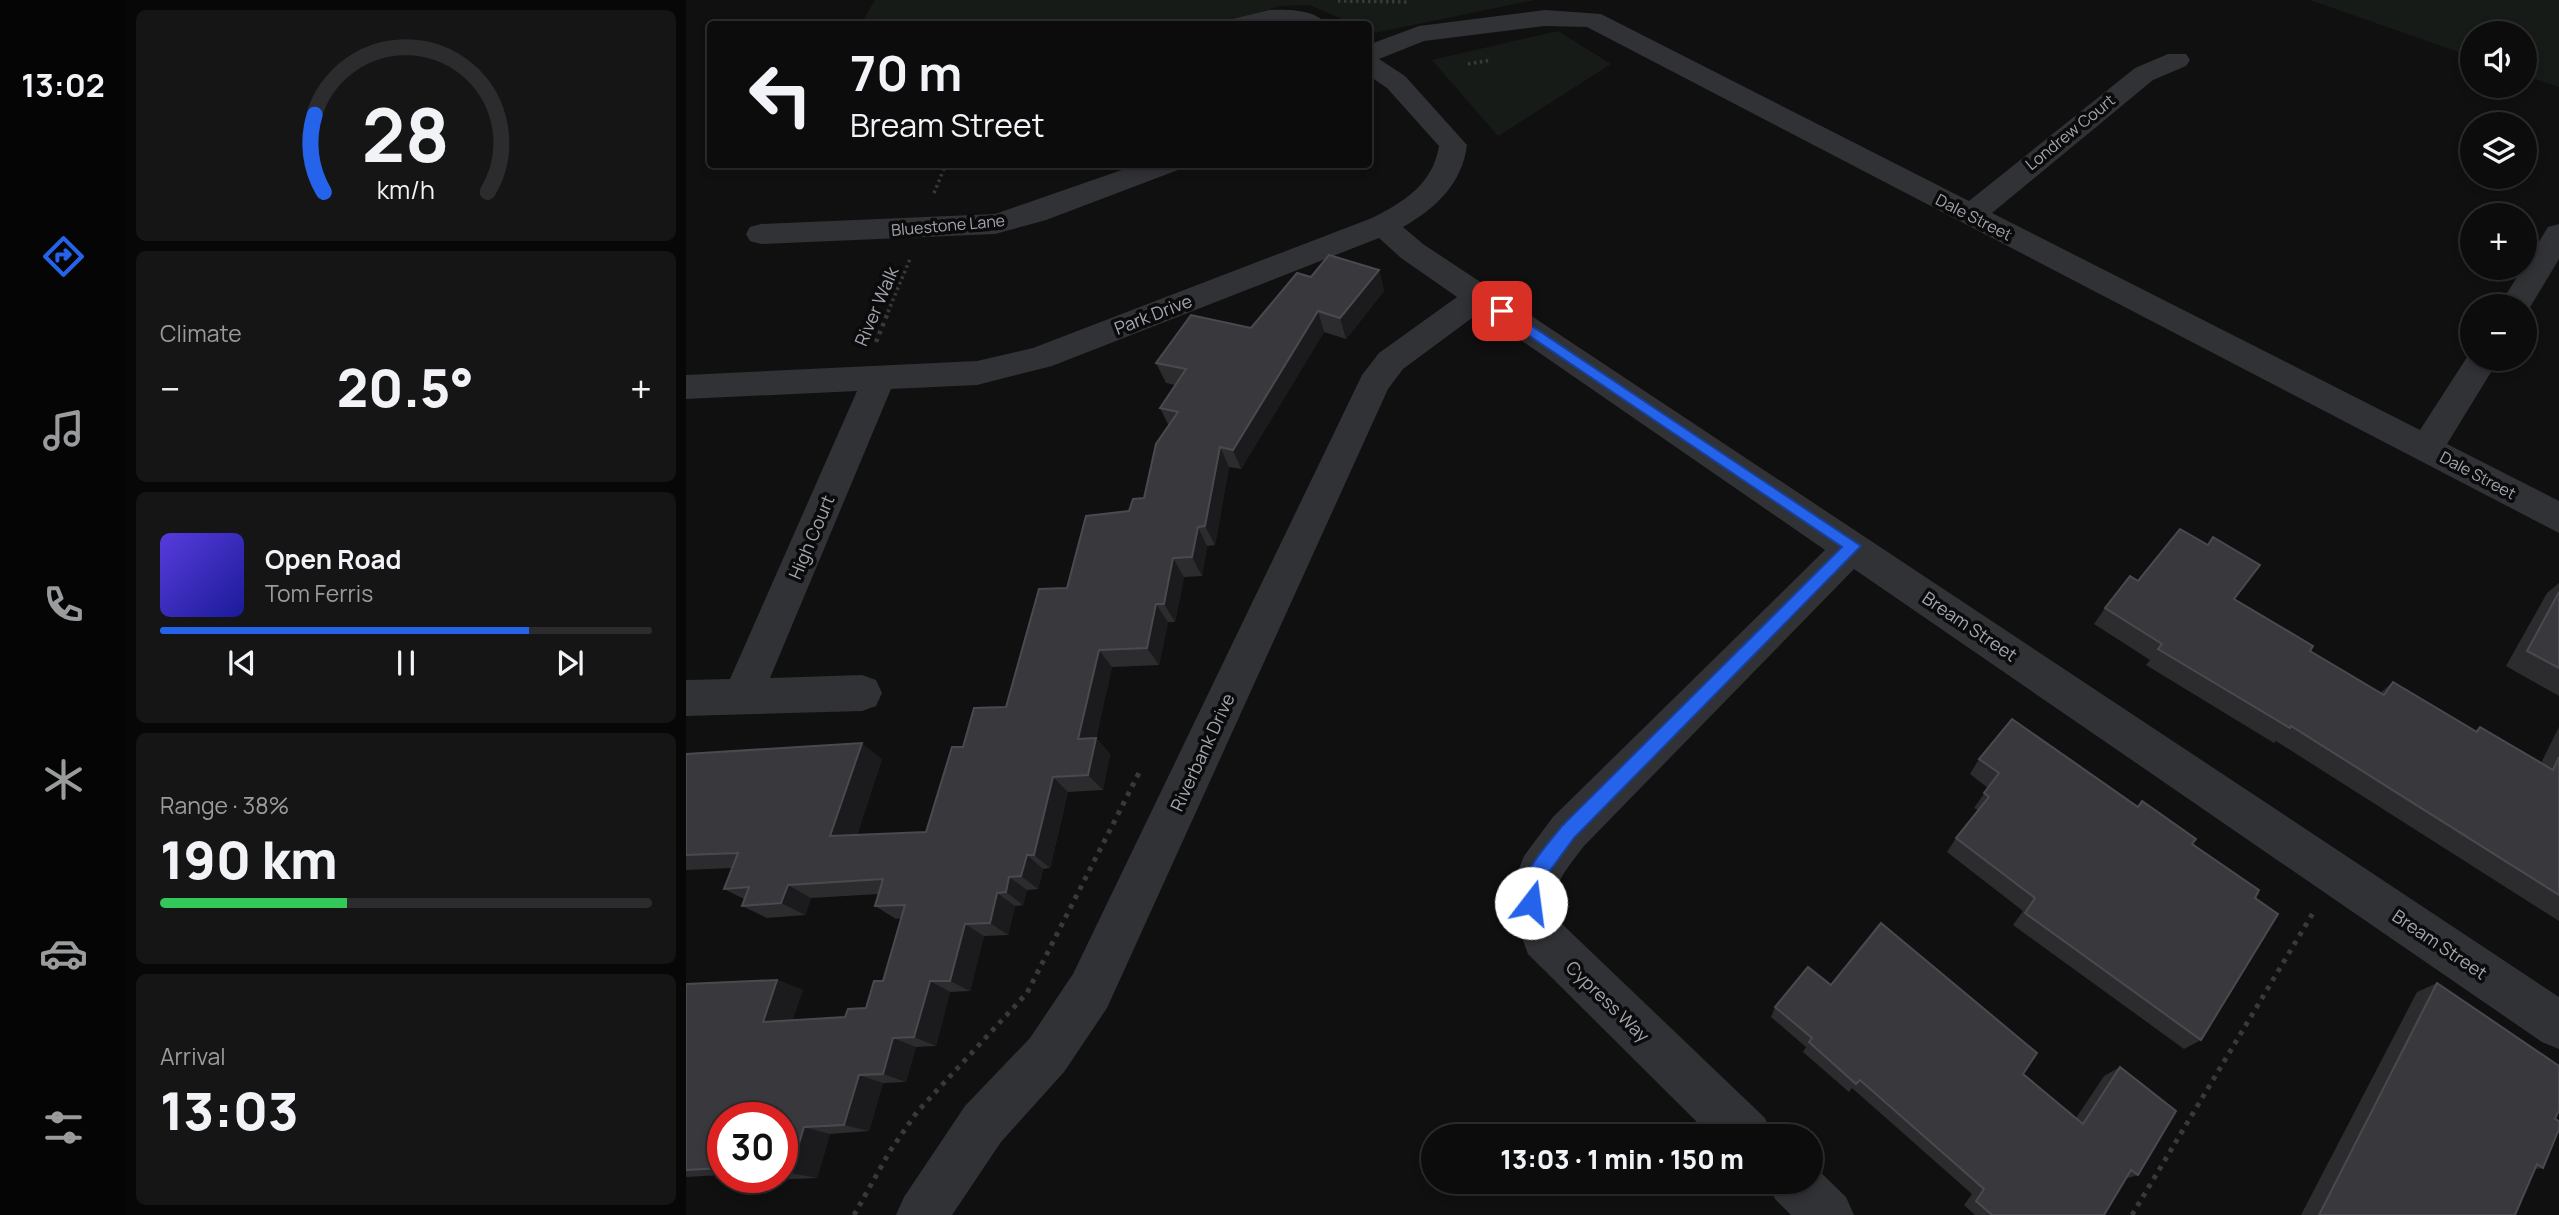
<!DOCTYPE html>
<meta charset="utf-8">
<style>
body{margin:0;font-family:Manrope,sans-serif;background:#151516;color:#f1f3f6;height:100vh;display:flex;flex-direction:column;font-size:26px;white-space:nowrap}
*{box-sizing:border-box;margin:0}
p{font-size:23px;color:#9a9b9d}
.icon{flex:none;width:38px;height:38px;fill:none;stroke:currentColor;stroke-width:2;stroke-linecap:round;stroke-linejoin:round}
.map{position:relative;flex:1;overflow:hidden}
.side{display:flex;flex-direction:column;gap:10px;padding:10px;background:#070707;width:560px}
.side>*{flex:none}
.guide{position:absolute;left:21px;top:21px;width:665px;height:147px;border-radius:7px;box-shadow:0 4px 10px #0003,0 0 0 2px #2c2c2e;background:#0c0c0d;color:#f1f3f6;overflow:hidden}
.controls{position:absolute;left:1774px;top:21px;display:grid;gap:14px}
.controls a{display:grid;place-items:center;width:77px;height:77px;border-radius:50%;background:#0c0c0d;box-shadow:0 4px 10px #0003,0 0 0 2px #2c2c2e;font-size:35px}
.speed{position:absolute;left:21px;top:1102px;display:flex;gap:14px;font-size:35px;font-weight:700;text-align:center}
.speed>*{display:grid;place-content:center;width:91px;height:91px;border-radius:50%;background:#0c0c0d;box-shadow:0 4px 10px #0003,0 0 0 2px #2c2c2e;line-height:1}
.speed .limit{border:10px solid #d22;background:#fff;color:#111}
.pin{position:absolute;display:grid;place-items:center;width:60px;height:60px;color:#fff;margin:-30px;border-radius:14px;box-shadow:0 4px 10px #0006}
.me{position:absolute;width:77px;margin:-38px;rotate:15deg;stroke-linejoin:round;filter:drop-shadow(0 0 5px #0008)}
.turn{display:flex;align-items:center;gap:24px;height:147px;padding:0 28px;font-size:32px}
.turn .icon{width:91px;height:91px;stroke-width:2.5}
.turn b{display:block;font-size:49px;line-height:60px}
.big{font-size:52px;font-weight:800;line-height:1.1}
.side .widget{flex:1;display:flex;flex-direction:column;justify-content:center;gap:10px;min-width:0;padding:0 24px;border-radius:10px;background:#151516}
.side .dial{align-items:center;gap:0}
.dial svg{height:182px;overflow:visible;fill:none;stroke:#2c2c2e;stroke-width:7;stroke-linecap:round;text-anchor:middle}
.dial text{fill:#f1f3f6;stroke:none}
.song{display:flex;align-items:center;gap:21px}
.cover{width:84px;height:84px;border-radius:10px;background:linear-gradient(135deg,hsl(250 70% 55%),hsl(240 70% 35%))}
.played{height:7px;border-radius:4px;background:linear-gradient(90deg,#2563eb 75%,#2c2c2e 75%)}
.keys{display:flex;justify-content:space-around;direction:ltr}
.heat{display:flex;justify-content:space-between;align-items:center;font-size:38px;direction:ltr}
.charge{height:10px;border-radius:5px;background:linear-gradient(90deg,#34c759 38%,#2c2c2e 0)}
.trip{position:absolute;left:735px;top:1124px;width:402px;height:70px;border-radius:35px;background:#0c0c0d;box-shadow:0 4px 10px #0003,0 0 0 2px #2c2c2e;font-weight:800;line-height:70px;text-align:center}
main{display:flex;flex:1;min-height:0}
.menu{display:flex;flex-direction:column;width:126px;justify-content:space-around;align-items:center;background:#050505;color:#9a9b9d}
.menu .icon{width:49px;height:49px}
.menu .active{color:#2563eb}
.menu b{font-size:32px;color:#f1f3f6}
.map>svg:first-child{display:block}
.green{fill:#171b17}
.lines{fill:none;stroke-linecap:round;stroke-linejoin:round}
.path-far2{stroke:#37393c;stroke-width:3.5;stroke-dasharray:2.5 3.5;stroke-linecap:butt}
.path-far1{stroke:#37393c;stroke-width:4.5;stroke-dasharray:3.5 5;stroke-linecap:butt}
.path{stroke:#37393c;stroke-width:5;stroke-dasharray:4.5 6;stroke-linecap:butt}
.minor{fill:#313235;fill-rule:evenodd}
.wall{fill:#2c2c2f}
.shaded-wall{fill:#1b1b1d}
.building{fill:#39393d;stroke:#494a4f;stroke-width:2}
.route{fill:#2563eb;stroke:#184099;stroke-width:2}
.labels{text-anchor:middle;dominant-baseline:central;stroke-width:7;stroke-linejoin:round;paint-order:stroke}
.far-street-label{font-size:16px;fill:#a3a6b0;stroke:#0b0b0c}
.street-label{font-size:18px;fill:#a3a6b0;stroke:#0b0b0c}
</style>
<main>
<nav class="menu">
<b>13:02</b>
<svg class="icon active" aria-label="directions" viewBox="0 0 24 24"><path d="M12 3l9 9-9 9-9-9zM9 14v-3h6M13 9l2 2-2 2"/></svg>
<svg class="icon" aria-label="music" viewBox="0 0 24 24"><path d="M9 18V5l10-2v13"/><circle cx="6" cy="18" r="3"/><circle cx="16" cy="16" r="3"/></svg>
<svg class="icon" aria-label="phone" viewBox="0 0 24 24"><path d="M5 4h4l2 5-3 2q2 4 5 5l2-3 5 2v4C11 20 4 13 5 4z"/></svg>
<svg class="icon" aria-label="climate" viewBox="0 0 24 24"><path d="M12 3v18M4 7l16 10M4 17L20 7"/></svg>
<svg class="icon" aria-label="car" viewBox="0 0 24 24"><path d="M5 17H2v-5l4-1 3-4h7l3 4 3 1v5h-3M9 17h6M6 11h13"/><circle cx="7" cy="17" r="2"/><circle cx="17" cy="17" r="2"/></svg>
<svg class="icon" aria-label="filters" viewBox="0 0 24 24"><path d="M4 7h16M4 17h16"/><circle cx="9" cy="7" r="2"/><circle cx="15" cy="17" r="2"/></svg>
</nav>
<section class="side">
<div class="widget dial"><svg viewBox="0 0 100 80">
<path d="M14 69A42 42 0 1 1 86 69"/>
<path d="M14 69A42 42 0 0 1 10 35" stroke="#2563eb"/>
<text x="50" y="56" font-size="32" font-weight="700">28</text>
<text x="50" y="72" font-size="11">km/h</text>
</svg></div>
<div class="widget"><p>Climate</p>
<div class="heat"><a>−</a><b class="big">20.5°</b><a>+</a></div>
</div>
<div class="widget">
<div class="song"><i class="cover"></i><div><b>Open Road</b><p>Tom Ferris</p></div></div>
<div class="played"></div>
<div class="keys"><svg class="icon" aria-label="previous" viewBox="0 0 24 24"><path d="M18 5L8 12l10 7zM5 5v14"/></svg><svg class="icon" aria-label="pause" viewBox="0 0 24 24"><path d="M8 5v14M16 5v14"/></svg><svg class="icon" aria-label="next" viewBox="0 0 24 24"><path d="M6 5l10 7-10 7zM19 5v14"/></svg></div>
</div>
<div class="widget"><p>Range · 38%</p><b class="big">190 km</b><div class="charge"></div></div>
<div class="widget"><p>Arrival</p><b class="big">13:03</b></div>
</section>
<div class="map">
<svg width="1873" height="1215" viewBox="0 0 1873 1215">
<rect width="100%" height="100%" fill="#101011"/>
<g class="green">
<path d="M189 0H849L688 33 683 31 682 24H668L623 5 594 6 536 24H175Z"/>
<path d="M1624 0H1873V87L1839 76V33H1787V57Z"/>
<path d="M872 31 925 64 812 136 746 60Z"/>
</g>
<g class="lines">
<g class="path-far2">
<path d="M652 1 723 2"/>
<path d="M782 64 805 60"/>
<path d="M248 193 260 164"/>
<path d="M202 312 224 259"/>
</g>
<path class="path-far1" d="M190 342 203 310"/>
<g class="path">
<path d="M168 1215 204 1151 231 1112 341 993 455 769"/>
<path d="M1446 1215 1627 913"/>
</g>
<g class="minor">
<path d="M583 10C600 9 629 9 640 24H543L547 19Z"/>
<path d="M859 10 915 14 1283 201 1449 68 1482 54H1500L1504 60 1500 66 1467 80 1306 213 1734 430 1785 351 1787 359H1813L1761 444 1873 501V533L901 27 859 26 738 41 693 59 719 76 781 145C776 184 750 208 717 227L737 244 1873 997V1049L1856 1042 1168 569 897 847C876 876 863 885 875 923L1079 1118 1086 1136H1025L842 954 829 919 824 892 838 856 867 817 1139 550 794 312 717 369 702 389 421 1008 378 1072 315 1142 266 1215H210L218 1197 279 1106 344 1038 387 974 676 375 693 353 771 297 715 258 693 238 366 366 291 385 205 389 84 678 176 675 190 680 196 693 190 706 176 711 0 716V680L44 679 171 391 0 399V375L291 361 347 348 686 218C718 202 747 184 753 146L701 88 682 75V45L733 26Z"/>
<path d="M453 164H496L492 170 360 220 309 234 75 244 64 241 60 234 64 227 75 224 309 214Z"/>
<path d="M1873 224V259L1840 314 1839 306H1813L1862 227Z"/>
<path d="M1125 1163 1160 1197 1168 1215H1105L1089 1199 1081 1181H1125Z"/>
</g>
</g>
<g class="wall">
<path d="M693 270 698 291 660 339 638 332 555 469 543 467 529 545 521 546 516 576 498 577 489 622H482L473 665 426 667 410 738 424 754 417 790 382 792 364 868 357 869 352 889 341 890 337 905 329 906 322 935 298 936 284 991 264 992 250 1046 230 1047 220 1082 197 1083 183 1131 144 1134 131 1178 82 1180 68 1178H96V1118H37V1175L0 1177V984L91 980 117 990 106 1020 159 1017 180 1008 197 981 215 918 210 919 189 906 193 894 125 898 119 915 81 918 56 906 58 899 38 889 46 868 0 870V754L196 759 171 835 240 832 277 747 320 707 381 588 443 511 458 498 483 426 474 408 489 385 480 383 470 363 565 328 625 277Z"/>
<path d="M1452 581 1548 599 1624 651 1694 693 1707 682 1788 731 1794 727 1855 763 1873 727V921L1590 741 1588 743 1460 665 1464 660 1408 624 1419 608Z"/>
<path d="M1873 583V696L1820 666 1861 593Z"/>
<path d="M1293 759 1451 806 1456 801 1569 898 1515 1040 1498 1049 1327 925 1337 911 1261 852 1270 838 1292 810 1288 808 1302 788 1284 774Z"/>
<path d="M1751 983 1869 1119 1857 1168 1849 1169 1829 1215H1615L1731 992Z"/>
<path d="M1145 985 1337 1074 1390 1118 1418 1076 1434 1067 1452 1175 1439 1179 1418 1215H1289L1278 1205 1286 1194 1166 1088 1163 1092 1117 1052 1120 1047 1085 1017 1089 1007Z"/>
</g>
<g class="shaded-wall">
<path d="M693 270 698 291 660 339 654 318Z"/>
<path d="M632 311 638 332 555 469 547 450Z"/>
<path d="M534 447 543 467 529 545 519 526Z"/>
<path d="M512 527 521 546 516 576 506 557Z"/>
<path d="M487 558 498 577 489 622 478 604Z"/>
<path d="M470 604 482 622 473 665 461 648Z"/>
<path d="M413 650 426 667 406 755 392 739Z"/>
<path d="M410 738 424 754 417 790 402 775Z"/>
<path d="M176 743 196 759 166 850 144 836Z"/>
<path d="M367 777 382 792 364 868 348 855Z"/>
<path d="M341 855 357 869 352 889 335 876Z"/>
<path d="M323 877 341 890 337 905 320 892Z"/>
<path d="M102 885 125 898 119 915 95 903Z"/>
<path d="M311 893 329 906 322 935 304 923Z"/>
<path d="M279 924 298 936 284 991 264 981Z"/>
<path d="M91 980 117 990 103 1031 77 1022Z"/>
<path d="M244 981 264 992 250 1046 228 1037Z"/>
<path d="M207 1038 230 1047 220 1082 197 1074Z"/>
<path d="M173 1075 197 1083 183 1131 158 1125Z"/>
<path d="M118 1127 144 1134 131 1178 104 1173Z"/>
</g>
<g class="building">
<path d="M643 255 693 270 654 318 632 311 547 450 534 447 519 526 512 527 506 557 487 558 478 604H470L461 648 413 650 392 739 410 738 402 775 367 777 348 855H341L335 876 323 877 320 892 311 893 304 923 279 924 264 981H244L228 1037 207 1038 197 1074 173 1075 158 1125 118 1127 104 1173H96V1118H37V1168L0 1170V984L91 980 77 1022 159 1017 162 1009 180 1008 188 981H197L219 905 189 906 197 879 102 885 95 903 56 906 63 887 38 889 52 853 0 855V754L176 743 144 836 240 832 266 747H277L288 708 320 707 353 589 381 588 400 516 443 511 447 499 458 498 470 444 492 412 474 408 500 369 470 363 505 315 565 328 611 273 625 277Z"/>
<path d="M1494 529 1522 545 1527 537 1574 565 1548 599 1627 646 1624 651 1698 695 1707 682 1791 732 1794 727 1867 770 1873 757V895L1605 726 1604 728 1472 649 1476 644 1419 608 1444 576 1452 581Z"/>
<path d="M1873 592V668L1841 651Z"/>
<path d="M1326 719 1452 807 1456 801 1510 839 1506 844 1573 890 1569 898 1592 914 1515 1040 1339 913 1349 898 1270 838 1303 797 1298 793 1313 773 1293 759Z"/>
<path d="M1195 923 1351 1053 1337 1074 1397 1124 1434 1067 1490 1111 1452 1175 1445 1170 1418 1215H1306L1290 1201 1298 1189 1174 1080 1170 1084 1123 1042 1126 1038 1089 1007 1122 967 1145 985Z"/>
<path d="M1751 983 1873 1066V1110L1869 1119 1873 1121V1129L1857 1168 1851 1164 1829 1215H1633Z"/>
</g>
<path class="route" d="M816 306 1175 546 888 838 858 879 851 910 845 912 838 910C826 880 859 848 876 826L1156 547 811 314 809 311Z"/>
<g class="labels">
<g class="far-street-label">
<text transform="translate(1384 132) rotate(-39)">Londrew Court</text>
<text transform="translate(1288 217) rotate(27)">Dale Street</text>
<text transform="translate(262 225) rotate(-5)">Bluestone Lane</text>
<text transform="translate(1792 475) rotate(28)">Dale Street</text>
</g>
<g class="street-label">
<text transform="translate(190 306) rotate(-67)">River Walk</text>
<text transform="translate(467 314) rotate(-21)">Park Drive</text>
<text transform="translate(125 537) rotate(-67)">High Court</text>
<text transform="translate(1284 626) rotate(34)">Bream Street</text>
<text transform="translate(516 752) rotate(-65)">Riverbank Drive</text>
<text transform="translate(1754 944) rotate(34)">Bream Street</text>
<text transform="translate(922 1001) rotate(44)">Cypress Way</text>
</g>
</g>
</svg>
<div class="controls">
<a><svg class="icon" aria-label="sound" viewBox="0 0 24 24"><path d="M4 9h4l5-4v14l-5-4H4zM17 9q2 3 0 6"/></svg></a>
<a><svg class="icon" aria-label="layers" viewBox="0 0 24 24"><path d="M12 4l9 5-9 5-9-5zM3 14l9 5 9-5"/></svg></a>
<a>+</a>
<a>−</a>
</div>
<div class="speed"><div class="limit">30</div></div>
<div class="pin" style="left:816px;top:311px;background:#d93025"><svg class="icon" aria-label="arrive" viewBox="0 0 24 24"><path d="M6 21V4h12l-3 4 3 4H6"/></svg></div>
<svg class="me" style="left:845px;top:903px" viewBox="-20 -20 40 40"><circle r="19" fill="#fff"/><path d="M0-13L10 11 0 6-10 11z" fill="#2563eb"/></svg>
<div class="trip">13:03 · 1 min · 150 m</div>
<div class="guide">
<div class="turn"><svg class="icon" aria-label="left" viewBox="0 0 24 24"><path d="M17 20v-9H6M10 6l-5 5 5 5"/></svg><div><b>70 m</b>Bream Street</div></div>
</div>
</div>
</main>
